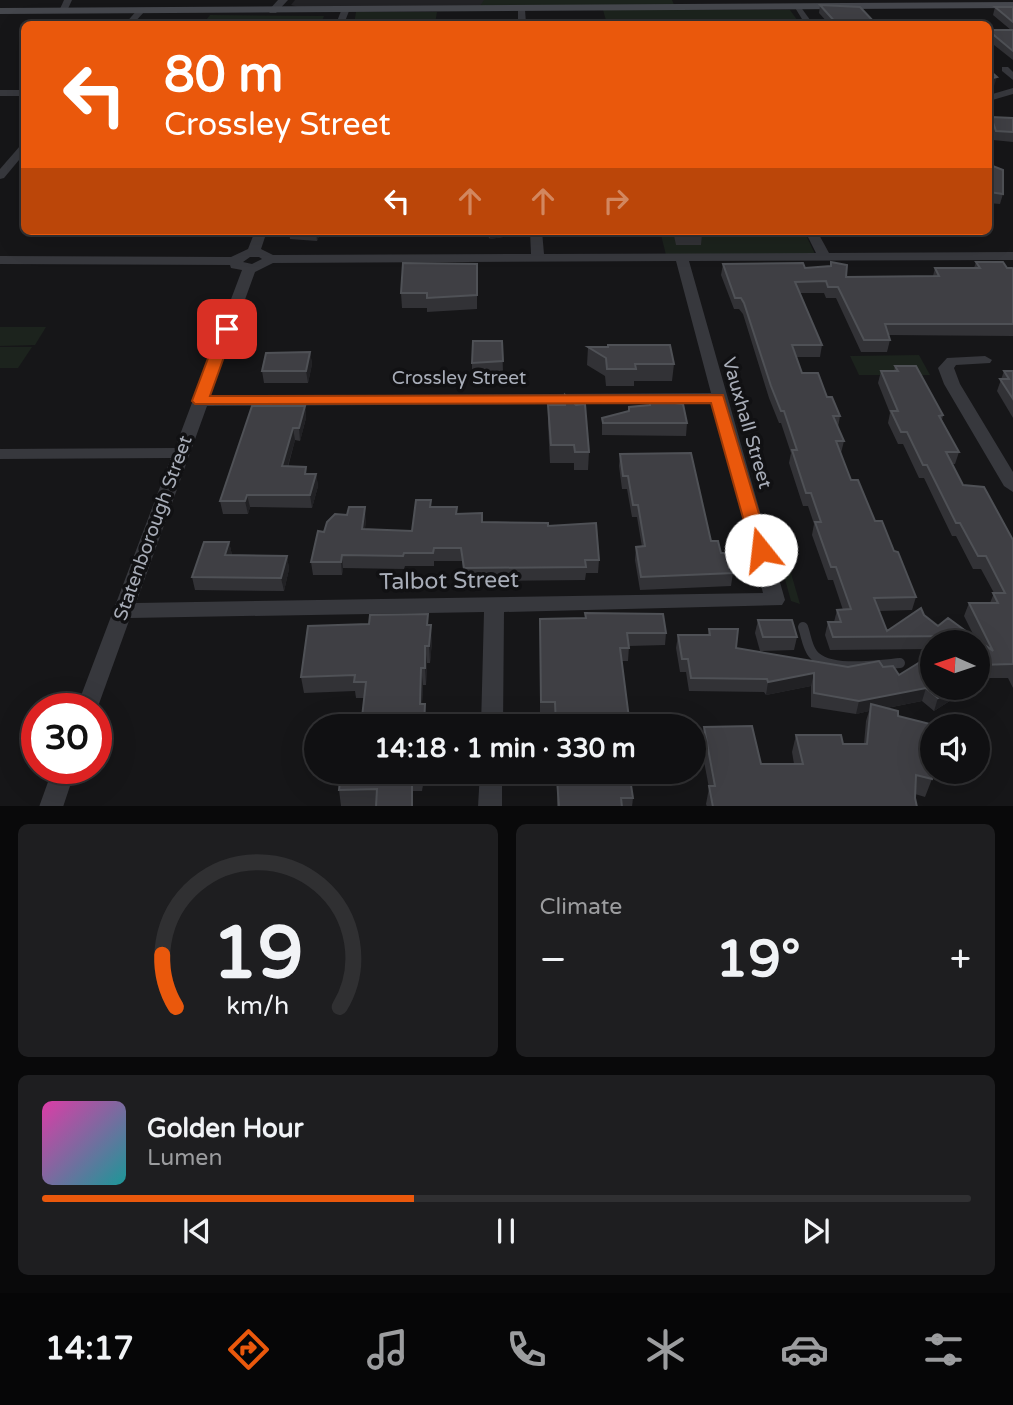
<!DOCTYPE html>
<meta charset="utf-8">
<style>
body{margin:0;font-family:"Varela Round",sans-serif;background:#1e1e20;color:#f1f3f6;height:100vh;display:flex;flex-direction:column;font-size:26px;white-space:nowrap}
*{box-sizing:border-box;margin:0}
p{font-size:23px;color:#9c9d9f}
.icon{flex:none;width:38px;height:38px;fill:none;stroke:currentColor;stroke-width:2;stroke-linecap:round;stroke-linejoin:round}
.map{position:relative;height:806px;overflow:hidden}
.panel{display:flex;flex-direction:column;gap:18px;padding:18px;background:#09090a;flex:1}
.panel>*{flex:none}
.guide{position:absolute;left:21px;top:21px;width:971px;height:214px;border-radius:10px;box-shadow:0 7px 28px #0002,0 0 0 2px #303032;background:#ea580c;color:#fff;overflow:hidden}
.needle{width:46px;rotate:273deg}
.buttons{position:absolute;left:920px;top:630px;display:grid;gap:14px}
.buttons a{display:grid;place-items:center;width:70px;height:70px;border-radius:50%;background:#101012;box-shadow:0 7px 28px #0002,0 0 0 2px #303032;font-size:35px}
.speed{position:absolute;left:21px;top:693px;display:flex;gap:14px;font-size:35px;font-weight:700;text-align:center}
.speed>*{display:grid;place-content:center;width:91px;height:91px;border-radius:50%;background:#101012;box-shadow:0 7px 28px #0002,0 0 0 2px #303032;line-height:1}
.speed .limit{border:10px solid #d22;background:#fff;color:#111}
.pin{position:absolute;display:grid;place-items:center;width:60px;height:60px;color:#fff;margin:-30px;border-radius:14px;box-shadow:0 4px 10px #0006}
.me{position:absolute;width:77px;margin:-38px;rotate:344deg;stroke-linejoin:round;filter:drop-shadow(0 0 5px #0008)}
.turn{display:flex;align-items:center;gap:24px;height:147px;padding:0 28px;font-size:32px}
.turn .icon{width:91px;height:91px;stroke-width:2.5}
.turn b{display:block;font-size:49px;line-height:60px}
.lanes{display:flex;align-items:center;height:66px;padding:0 28px;background:#0003;justify-content:center;gap:35px;direction:ltr}
.lanes .off{opacity:.35}
.big{font-size:52px;font-weight:800;line-height:1.1}
.panel .tile{flex:1;display:flex;flex-direction:column;justify-content:center;gap:10px;min-width:0;padding:0 24px;border-radius:10px;background:#1e1e20}
.panel .dial{align-items:center;gap:0}
.dial svg{height:182px;overflow:visible;fill:none;stroke:#303032;stroke-width:7;stroke-linecap:round;text-anchor:middle}
.dial text{fill:#f1f3f6;stroke:none}
.song{display:flex;align-items:center;gap:21px}
.cover{width:84px;height:84px;border-radius:10px;background:linear-gradient(135deg,hsl(320 70% 55%),hsl(180 70% 35%))}
.played{height:7px;border-radius:4px;background:linear-gradient(90deg,#ea580c 40%,#303032 40%)}
.keys{display:flex;justify-content:space-around;direction:ltr}
.heat{display:flex;justify-content:space-between;align-items:center;font-size:38px;direction:ltr}
.panel .tiles{flex:1;display:grid;gap:18px;grid-template-columns:1fr 1fr}
.tile:last-child{grid-column:span 2}
.trip{position:absolute;left:304px;top:714px;width:402px;height:70px;border-radius:35px;background:#101012;box-shadow:0 7px 28px #0002,0 0 0 2px #303032;font-weight:800;line-height:70px;text-align:center}
.tabs{display:flex;height:112px;justify-content:space-around;align-items:center;background:#060607;color:#9c9d9f}
.tabs .icon{width:49px;height:49px}
.tabs .on{color:#ea580c}
.tabs b{font-size:32px;color:#f1f3f6}
.map>svg:first-child{display:block}
.built{fill:#222225}
.green{fill:#1c231d}
.lines{fill:none;stroke-linecap:round;stroke-linejoin:round}
.service{stroke:#37383d;stroke-width:10}
.minor{fill:#37383d;fill-rule:evenodd}
.tertiary{fill:#37383d;fill-rule:evenodd}
.secondary{fill:#45474d;fill-rule:evenodd}
.wall{fill:#323236}
.shaded-wall{fill:#212124}
.building{fill:#3f3f44;stroke:#4f5156;stroke-width:2}
.route{fill:#ea580c;stroke:#983908;stroke-width:2}
.labels{text-anchor:middle;dominant-baseline:central;stroke-width:7;stroke-linejoin:round;paint-order:stroke}
.street-label{font-size:19px;fill:#a8adb8;stroke:#111113}
.near-street-label{font-size:23px;fill:#a8adb8;stroke:#111113}
</style>
<div class="map">
<svg width="1013" height="807" viewBox="0 0 1013 807">
<rect width="100%" height="100%" fill="#161618"/>
<path class="built" d="M295 0H488L484 9 302 8 291 5Z"/>
<g class="green">
<path d="M484 0H672L675 7 480 6Z"/>
<path d="M603 10H790L800 24H607Z"/>
<path d="M356 12H437L435 24H354Z"/>
<path d="M210 15 324 16 321 24H203Z"/>
<path d="M660 231H804L815 254 666 255Z"/>
<path d="M0 327H46L35 345 0 346Z"/>
<path d="M0 347H32L18 368H0Z"/>
<path d="M919 355 930 375H859L850 356Z"/>
<path d="M770 525H777L800 604 791 601Z"/>
</g>
<g class="lines">
<path class="service" d="M803 627C806 635 807 647 813 654 828 673 878 665 900 663"/>
<g class="minor">
<path d="M64 0H72L67 11 63 13 59 11Z"/>
<path d="M794 6H800L813 24H805Z"/>
<path d="M518 7 525 9 526 24H518Z"/>
<path d="M138 9 145 11 133 24H125Z"/>
<path d="M345 9 349 11 344 24H336L341 11Z"/>
<path d="M1002 67H1008L1013 72V80L1002 71Z"/>
<path d="M1013 88V94L989 101V95Z"/>
<rect x="0" y="90" width="24" height="6"/>
<path d="M24 145V154L4 178 0 179V169L20 146Z"/>
<path d="M255 231H267L261 249 273 255 531 254 530 231H542L544 254 816 253 805 231H817L829 253 1013 252V260L689 261 785 600 782 605 504 612 503 726H481L484 612 130 618 96 712V709H76L171 458 0 459V449L175 448 242 270 231 268 230 265 0 264V256L231 257 248 249ZM250 257H259L262 259 252 264 243 262ZM676 261 711 393 210 396 255 272 273 263ZM713 403 763 593 136 603 207 406Z"/>
<path d="M985 356 992 360 990 363 956 365 954 368 960 384 1013 472V492L1004 486 944 384 938 368 947 358Z"/>
<path d="M53 768H76L63 807H39Z"/>
<path d="M480 772H502V807H478Z"/>
</g>
<path class="tertiary" d="M278 0H288L276 13H270L268 11Z"/>
<path class="secondary" d="M1013 2V8L0 14V8Z"/>
</g>
<g class="wall">
<path d="M820 5 876 24H829L819 13Z"/>
<path d="M995 7H1013V60L989 41V30H1011L993 15Z"/>
<path d="M991 117 1013 118V142L993 140 989 126Z"/>
<path d="M989 162 1003 194 1000 204 989 203Z"/>
<path d="M289 231H321L317 241 290 239Z"/>
<path d="M484 231H512V233H510V236L490 239Z"/>
<path d="M673 231H702V234L701 245H676Z"/>
<path d="M867 231H899L896 237H871Z"/>
<path d="M976 262 1013 269V336L889 335 890 340 887 352H861L836 298H826L824 293H800L822 345 820 357H796L802 373 827 397 840 416 838 427 844 441 841 453 851 480 894 551 916 597 912 610 879 611 887 631 924 615 938 626 975 638 964 616 969 603H990L994 593 981 569H973L956 536H952L924 478H919L903 444H898L888 423 890 413 878 383 881 371H894L895 366 943 415 942 420 959 452 955 464H952L963 485 1013 540V688L1008 678H978V642H933V649L830 650 825 635 828 622H834L837 610H843L833 580H828L812 535 814 524 808 506H803L789 463 791 453 781 423H779L769 398 743 314 739 309H734L721 275 723 264 805 268 846 277 933 276 935 268H974Z"/>
<path d="M477 264V309L427 312V308H402L401 293Z"/>
<path d="M502 341 503 373 472 375V363Z"/>
<path d="M588 347 674 364 672 381H634V386H606L605 376 587 365Z"/>
<path d="M310 352 312 364 308 383H264L262 371Z"/>
<path d="M1004 371H1013V418L997 391Z"/>
<path d="M649 400 687 423 686 436 602 435V418L629 411V407L649 405Z"/>
<path d="M548 405 589 452 588 470H574V463H550L548 423Z"/>
<path d="M305 406 306 418 300 441 295 440 288 467 307 474H316L318 486 312 508 250 507 248 514H223L220 501Z"/>
<path d="M620 454 711 541 721 553 733 573 731 586 640 590 635 560 636 547H642L637 517H632L627 489H622L619 466Z"/>
<path d="M431 500V507L483 522 548 526 599 560 598 573H586L585 580 464 581 462 561H434V566H405L404 569 343 568 342 575H313L311 562 324 532 347 515 366 519 365 529 412 531Z"/>
<path d="M229 542 232 555 287 556 289 569 284 591 195 590 192 577Z"/>
<path d="M585 613 666 633 665 645 629 646 628 661H622L630 726H555L554 715H540V632L585 618Z"/>
<path d="M758 620 797 637 794 650 760 651 755 633Z"/>
<path d="M429 625 432 641 430 663H427L426 685H423L422 704 426 721 364 698H356L355 691 304 693 301 677Z"/>
<path d="M709 629 736 648 848 667H883L933 688H959L956 697 934 711 922 701 887 708 898 716 932 779 925 797 915 794V798L917 807H707L706 804 709 788 701 745 704 727 761 764H794L792 752 796 735 843 744H864L866 721 869 711 856 714 811 707V686L766 695 764 692 689 691 686 672H680L676 648 678 635H708Z"/>
<path d="M341 772H432L431 785H423L422 791H413L376 806H341L339 790Z"/>
<path d="M561 772H629L633 798 632 807H557V779H561Z"/>
</g>
<g class="shaded-wall">
<path d="M997 77 994 86 989 87V79Z"/>
<path d="M316 231H321L317 241Z"/>
<path d="M490 231H512V233H510V236L490 239Z"/>
<path d="M310 352 312 364 308 383 306 371Z"/>
<path d="M305 406 306 418 300 441 299 428Z"/>
<path d="M293 428 295 440 284 479 282 466Z"/>
<path d="M316 474 318 486 312 508 310 495Z"/>
<path d="M247 495 250 507 248 514 245 501Z"/>
<path d="M365 507 366 519 363 542 362 529Z"/>
<path d="M229 542 232 555H225Z"/>
<path d="M342 555 343 568 342 575 341 562Z"/>
<path d="M287 556 289 569 284 591 281 578Z"/>
<path d="M431 625 432 641 430 663 429 646Z"/>
<path d="M425 646 427 663 426 685 425 668Z"/>
<path d="M421 668 423 685 421 721 420 704Z"/>
<path d="M814 673 811 686 766 695 768 682Z"/>
<path d="M926 688 922 701 871 711V704L869 711 856 714 859 701Z"/>
<path d="M954 688H959L956 697 934 711 938 698Z"/>
<path d="M425 704 426 726H424Z"/>
<path d="M412 775 413 791V807H412Z"/>
</g>
<g class="building">
<path d="M820 5 860 7 876 24H837Z"/>
<path d="M995 7H1013V22Z"/>
<path d="M951 20H970L973 24H954Z"/>
<path d="M989 30H1013V51L989 31Z"/>
<path d="M989 70 997 77 989 79Z"/>
<path d="M991 117 1013 118V132L996 131Z"/>
<path d="M989 162H991L990 165 1003 170V194L989 192Z"/>
<path d="M676 231H702V234H677Z"/>
<path d="M831 262 847 265 846 277 939 276 935 268H980L976 262H1003L1007 268H1012L1013 269V324H885L890 340H864L838 287H828L826 281 795 282 822 345H792L802 373H818L827 397H832L840 416H833L844 441H836L851 480H858L875 521H882L894 551 898 552 916 597 874 598 887 631 921 608 924 615 938 626 948 618 993 651 969 603H998L993 593H1005L986 556H978L960 523H956L927 465H923L907 432H901L891 411H898L881 371H898L895 366H916L943 415 939 416 959 452H946L963 485 984 487 1013 540V664L978 665V642H960V636L833 637 828 622H841L837 610 851 609 836 567H831L815 522H821L811 493H806L792 450H797L784 411H781L771 386 744 303 741 298H735L723 264 803 263 805 268 831 266Z"/>
<path d="M403 263 477 264V295L427 298V293H401Z"/>
<path d="M473 341H502L503 361 472 363Z"/>
<path d="M608 345H670L674 364H635L636 369H607L606 358 588 347H608Z"/>
<path d="M310 352 306 371H262L266 353Z"/>
<path d="M1004 371H1013V399L1000 379H1009Z"/>
<path d="M565 395 576 405 585 404 589 452H575L574 445H551L548 405H565Z"/>
<path d="M649 400 683 404 687 423H603L602 418 629 411V407L650 405Z"/>
<path d="M252 406H305L299 428H293L282 466 306 467 305 474H316L310 495H247L245 501H220Z"/>
<path d="M691 453 711 541H718L721 553H728L733 573 641 577 636 547 645 546 638 505H633L628 476H623L620 454Z"/>
<path d="M416 500H431L430 507H457L456 514 482 513V522L548 523V526L596 523 599 560H585L586 567 464 568 461 548H434L433 553H404L403 556 342 555 341 562H311L318 531 324 532 327 522 335 514 347 515 349 507H365L362 529 412 531Z"/>
<path d="M204 542H229L225 555 287 556 281 578 192 577Z"/>
<path d="M585 613 663 614 666 633H627L629 648H620L630 726H556L555 702H541L540 619 586 618Z"/>
<path d="M428 614 427 625H431L429 646H425V668H421L420 704H425L424 726H361L366 682H354L355 675 301 677 308 626 369 624 370 615Z"/>
<path d="M758 620H792L797 637H763Z"/>
<path d="M709 629H738L736 648 848 667 879 661 883 667 893 666 899 675 933 654V688H954L938 698 926 688 859 701 814 693V673L768 682 767 679 691 678 688 659H682L678 635H710Z"/>
<path d="M871 704 898 711V716L934 725 932 779 916 775 915 798 917 807H713L709 786H715L704 727 752 726 761 764H803L796 735H841L843 744H867Z"/>
<path d="M341 772H421V774L412 775V807H376L377 789 339 790Z"/>
<path d="M563 772H629L633 798H621L622 807H559L557 779H563Z"/>
</g>
<path class="route" d="M227 325 234 329 210 396 723 395 770 550 768 554H754L752 550 711 403 195 404 192 401 219 329Z"/>
<g class="labels">
<g class="street-label">
<text x="459" y="378">Crossley Street</text>
<text transform="translate(747 423) rotate(74)">Vauxhall Street</text>
<text transform="translate(153 528) rotate(-70)">Statenborough Street</text>
</g>
<g class="near-street-label">
<text transform="translate(449 581) rotate(-1)">Talbot Street</text>
</g>
</g>
</svg>
<div class="buttons">
<a><svg class="needle" viewBox="-14 -14 28 28"><path d="M0-13l5 13h-10z" fill="#e53935"/><path d="M0 13l5-13h-10z" fill="#9c9d9f"/></svg></a>
<a><svg class="icon" aria-label="sound" viewBox="0 0 24 24"><path d="M4 9h4l5-4v14l-5-4H4zM17 9q2 3 0 6"/></svg></a>
</div>
<div class="speed"><div class="limit">30</div></div>
<div class="pin" style="left:227px;top:329px;background:#d93025"><svg class="icon" aria-label="arrive" viewBox="0 0 24 24"><path d="M6 21V4h12l-3 4 3 4H6"/></svg></div>
<svg class="me" style="left:761px;top:550px" viewBox="-20 -20 40 40"><circle r="19" fill="#fff"/><path d="M0-13L10 11 0 6-10 11z" fill="#ea580c"/></svg>
<div class="trip">14:18 · 1 min · 330 m</div>
<div class="guide">
<div class="turn"><svg class="icon" aria-label="left" viewBox="0 0 24 24"><path d="M17 20v-9H6M10 6l-5 5 5 5"/></svg><div><b>80 m</b>Crossley Street</div></div>
<div class="lanes"><svg class="icon" aria-label="left" viewBox="0 0 24 24"><path d="M17 20v-9H6M10 6l-5 5 5 5"/></svg><svg class="icon off" aria-label="ahead" viewBox="0 0 24 24"><path d="M12 20V5M6 11l6-6 6 6"/></svg><svg class="icon off" aria-label="ahead" viewBox="0 0 24 24"><path d="M12 20V5M6 11l6-6 6 6"/></svg><svg class="icon off" aria-label="right" viewBox="0 0 24 24"><path d="M7 20v-9h11M14 6l5 5-5 5"/></svg></div>
</div>
</div>
<section class="panel">
<div class="tiles">
<div class="tile dial"><svg viewBox="0 0 100 80">
<path d="M14 69A42 42 0 1 1 86 69"/>
<path d="M14 69A42 42 0 0 1 8 46" stroke="#ea580c"/>
<text x="50" y="56" font-size="32" font-weight="700">19</text>
<text x="50" y="72" font-size="11">km/h</text>
</svg></div>
<div class="tile"><p>Climate</p>
<div class="heat"><a>−</a><b class="big">19°</b><a>+</a></div>
</div>
<div class="tile">
<div class="song"><i class="cover"></i><div><b>Golden Hour</b><p>Lumen</p></div></div>
<div class="played"></div>
<div class="keys"><svg class="icon" aria-label="previous" viewBox="0 0 24 24"><path d="M18 5L8 12l10 7zM5 5v14"/></svg><svg class="icon" aria-label="pause" viewBox="0 0 24 24"><path d="M8 5v14M16 5v14"/></svg><svg class="icon" aria-label="next" viewBox="0 0 24 24"><path d="M6 5l10 7-10 7zM19 5v14"/></svg></div>
</div>
</div>
</section>
<nav class="tabs">
<b>14:17</b>
<svg class="icon on" aria-label="directions" viewBox="0 0 24 24"><path d="M12 3l9 9-9 9-9-9zM9 14v-3h6M13 9l2 2-2 2"/></svg>
<svg class="icon" aria-label="music" viewBox="0 0 24 24"><path d="M9 18V5l10-2v13"/><circle cx="6" cy="18" r="3"/><circle cx="16" cy="16" r="3"/></svg>
<svg class="icon" aria-label="phone" viewBox="0 0 24 24"><path d="M5 4h4l2 5-3 2q2 4 5 5l2-3 5 2v4C11 20 4 13 5 4z"/></svg>
<svg class="icon" aria-label="climate" viewBox="0 0 24 24"><path d="M12 3v18M4 7l16 10M4 17L20 7"/></svg>
<svg class="icon" aria-label="car" viewBox="0 0 24 24"><path d="M5 17H2v-5l4-1 3-4h7l3 4 3 1v5h-3M9 17h6M6 11h13"/><circle cx="7" cy="17" r="2"/><circle cx="17" cy="17" r="2"/></svg>
<svg class="icon" aria-label="filters" viewBox="0 0 24 24"><path d="M4 7h16M4 17h16"/><circle cx="9" cy="7" r="2"/><circle cx="15" cy="17" r="2"/></svg>
</nav>
